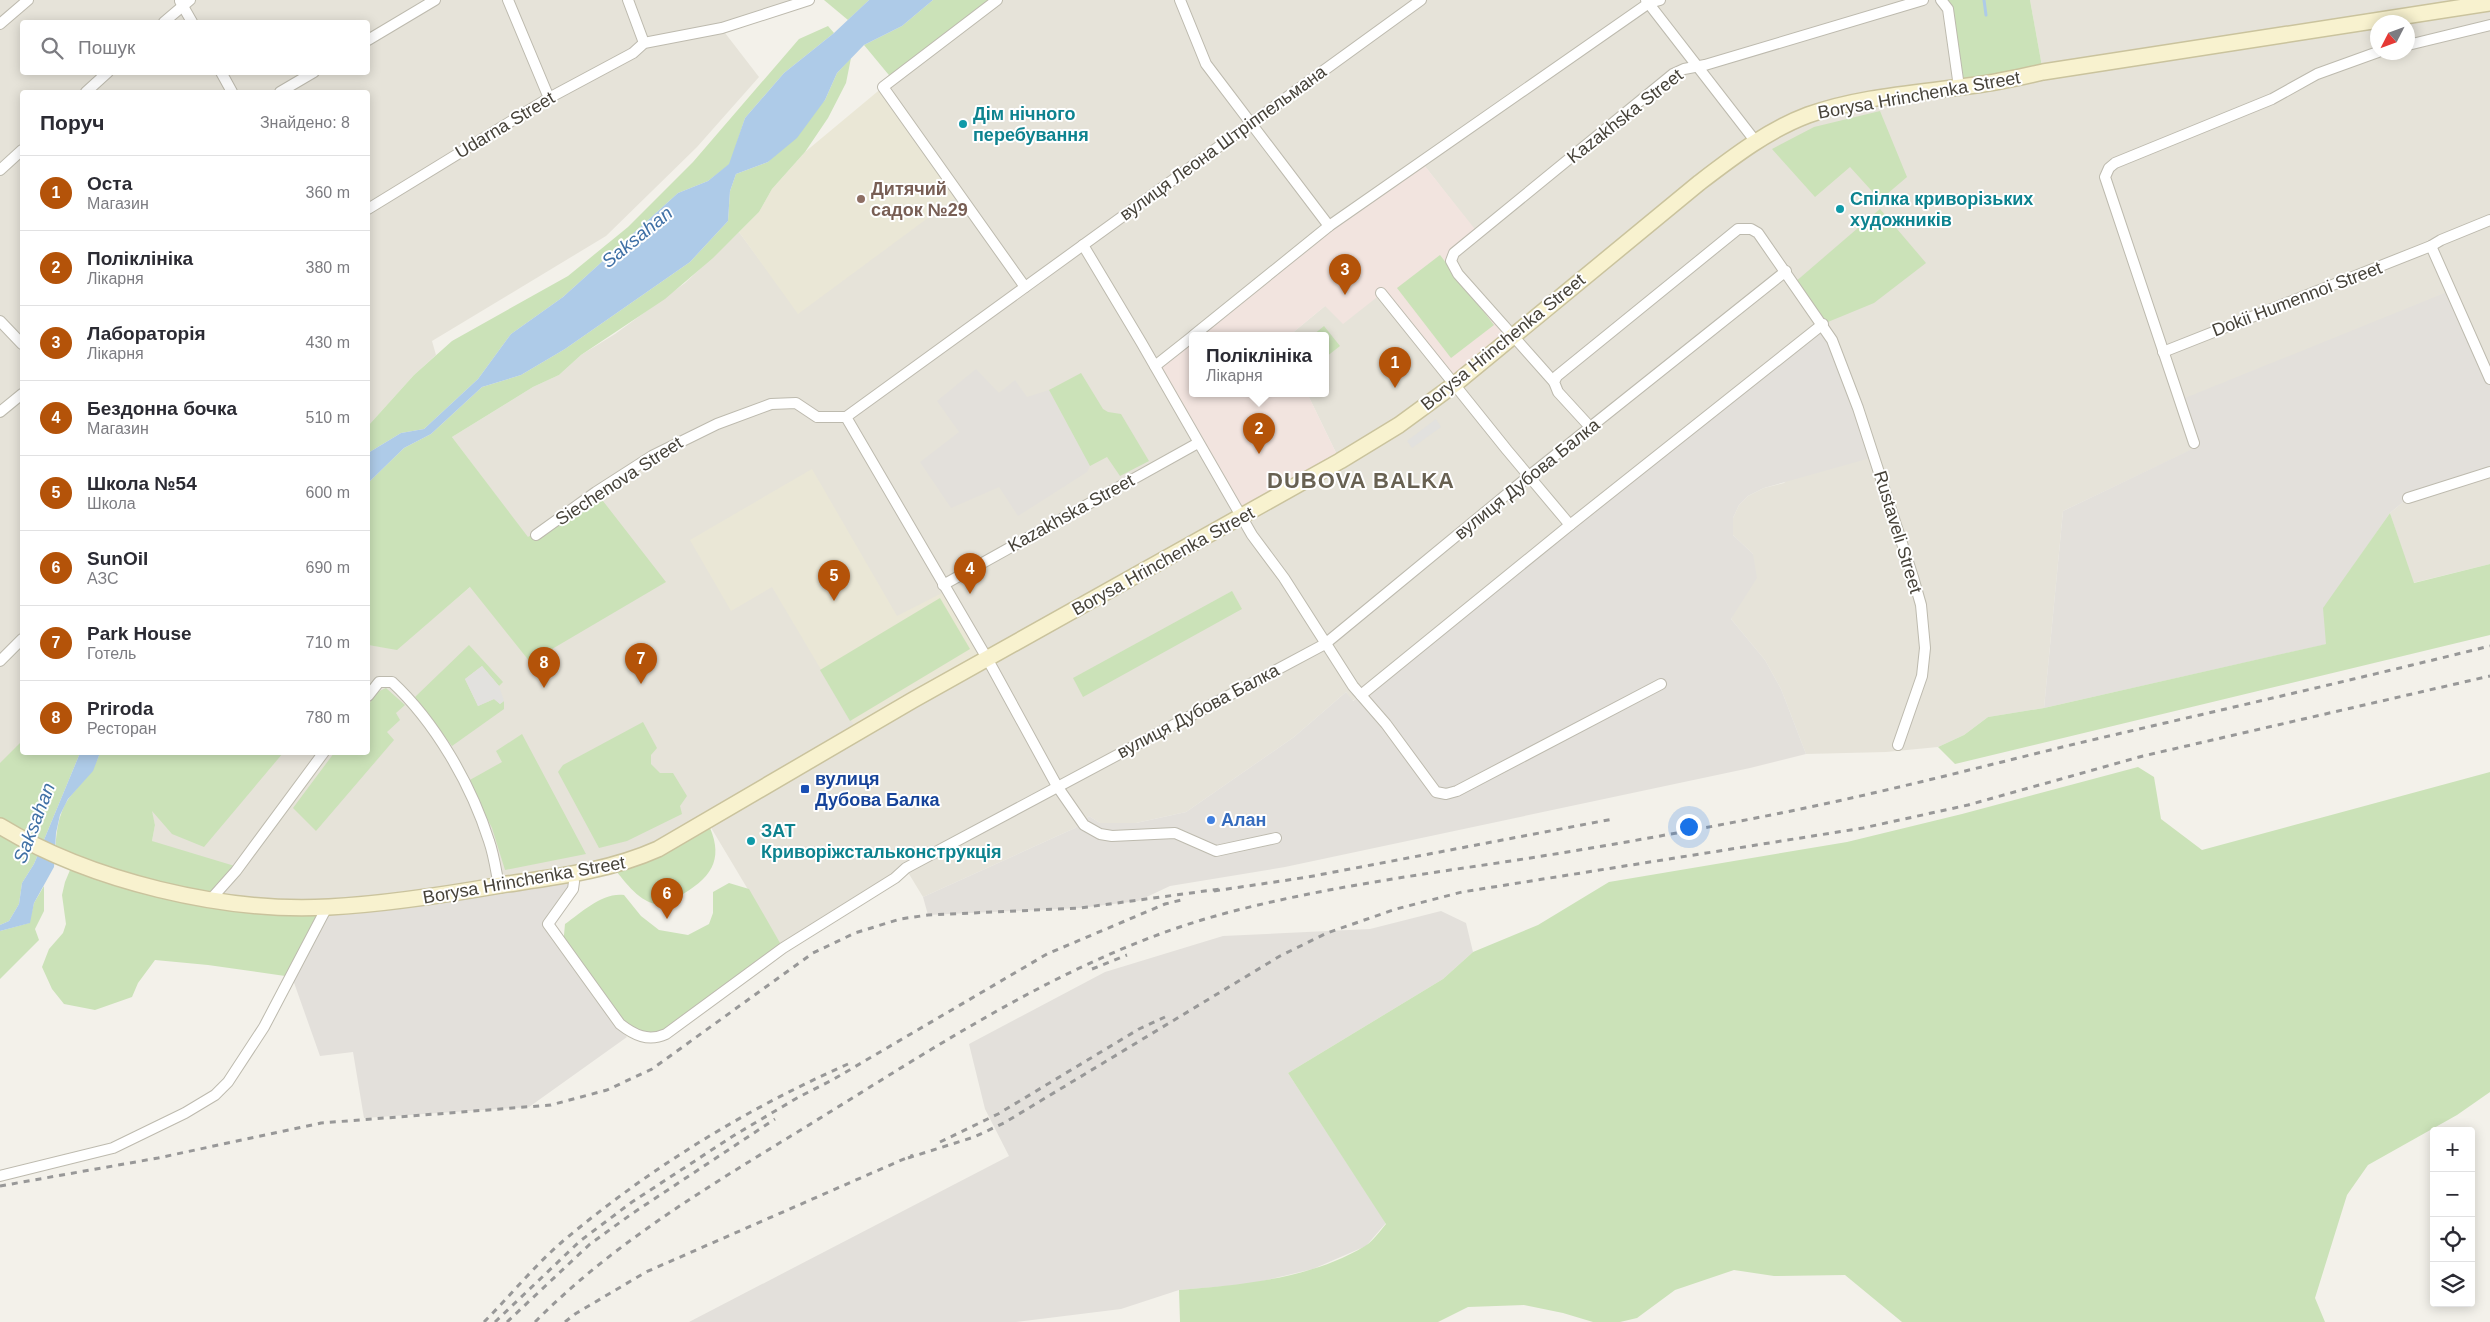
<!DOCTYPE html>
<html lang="uk">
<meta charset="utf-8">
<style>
body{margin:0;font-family:Arial,sans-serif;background:#f2f2f3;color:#2b2b33}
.controls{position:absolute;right:15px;bottom:15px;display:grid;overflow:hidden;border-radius:5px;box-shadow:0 2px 12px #0003}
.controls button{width:45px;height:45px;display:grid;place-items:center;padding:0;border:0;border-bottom:1px solid #e1e1e2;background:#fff;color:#2b2b33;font:25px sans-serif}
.compass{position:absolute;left:2370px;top:15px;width:45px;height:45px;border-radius:50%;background:#fff;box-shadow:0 2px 12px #0003;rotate:228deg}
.you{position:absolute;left:1688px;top:826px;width:18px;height:18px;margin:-12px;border:4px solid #fff;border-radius:50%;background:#1a73e8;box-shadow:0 0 0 8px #1a73e833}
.badge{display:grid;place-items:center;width:32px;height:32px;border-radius:50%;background:#b45309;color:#fff;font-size:16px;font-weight:700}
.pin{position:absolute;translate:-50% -41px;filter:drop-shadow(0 1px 2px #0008)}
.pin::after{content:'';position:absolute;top:26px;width:18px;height:15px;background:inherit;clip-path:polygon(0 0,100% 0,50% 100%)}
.popup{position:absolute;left:1189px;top:332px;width:140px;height:65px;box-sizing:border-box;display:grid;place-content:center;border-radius:5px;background:#fff;filter:drop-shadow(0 1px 4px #0005);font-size:16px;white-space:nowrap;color:#7c7c81}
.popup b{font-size:19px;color:#2b2b33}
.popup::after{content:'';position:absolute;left:50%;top:100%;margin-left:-10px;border:10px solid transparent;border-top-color:#fff}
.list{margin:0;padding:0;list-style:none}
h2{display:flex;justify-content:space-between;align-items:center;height:65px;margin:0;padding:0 20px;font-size:21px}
h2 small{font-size:16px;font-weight:400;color:#7c7c81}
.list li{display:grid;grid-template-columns:32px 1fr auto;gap:15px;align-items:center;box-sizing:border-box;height:75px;padding:0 20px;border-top:1px solid #e1e1e2}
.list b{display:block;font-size:19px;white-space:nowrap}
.list p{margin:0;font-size:16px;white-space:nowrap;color:#7c7c81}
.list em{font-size:16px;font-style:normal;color:#7c7c81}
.icon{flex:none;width:28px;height:28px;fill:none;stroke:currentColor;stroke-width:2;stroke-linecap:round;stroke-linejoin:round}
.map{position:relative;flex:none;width:2490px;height:1322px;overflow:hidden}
.search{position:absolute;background:#fff;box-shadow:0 2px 12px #0003;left:20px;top:20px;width:350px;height:55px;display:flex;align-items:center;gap:12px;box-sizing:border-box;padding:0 18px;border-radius:5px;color:#7c7c81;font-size:19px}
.panel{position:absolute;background:#fff;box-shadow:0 2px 12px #0003;left:20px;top:90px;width:350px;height:665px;border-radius:5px}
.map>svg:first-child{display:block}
.residential{fill:#e6e3d9;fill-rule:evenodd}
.industrial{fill:#e3e0db}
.education{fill:#eae7d6}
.medical{fill:#f2e4df}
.green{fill:#cbe2b8}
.parking{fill:#e2e1de}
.water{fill:#aecbe8}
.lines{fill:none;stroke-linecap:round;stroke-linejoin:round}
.stream{stroke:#aecbe8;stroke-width:3}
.street-casing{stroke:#bdbaae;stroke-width:12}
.secondary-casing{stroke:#cac39d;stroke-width:18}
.street{stroke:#fff;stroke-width:10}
.secondary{stroke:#f8f2cf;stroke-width:15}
.rail{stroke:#989898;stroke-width:3;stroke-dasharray:6 6;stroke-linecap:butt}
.culture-dot{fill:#0f9aa8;stroke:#fff;stroke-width:2}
.education-dot{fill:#8d6e63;stroke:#fff;stroke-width:2}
.transit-dot{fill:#1a4fb4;stroke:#fff;stroke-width:2}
.shop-dot{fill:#3f7fe0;stroke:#fff;stroke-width:2}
.labels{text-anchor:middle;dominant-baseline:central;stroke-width:4;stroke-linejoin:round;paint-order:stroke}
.street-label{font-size:18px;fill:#464239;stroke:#fff}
.culture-label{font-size:18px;font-weight:bold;fill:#0d838f;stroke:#fff;text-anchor:start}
.education-label{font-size:18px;font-weight:bold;fill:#785e54;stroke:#fff;text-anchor:start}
.transit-label{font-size:18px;font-weight:bold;fill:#164399;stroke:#fff;text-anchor:start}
.shop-label{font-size:18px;font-weight:bold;fill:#366cbe;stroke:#fff;text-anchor:start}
.water-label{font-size:19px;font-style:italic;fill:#3f70a5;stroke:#fff}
.district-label{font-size:22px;font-weight:bold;letter-spacing:1px;fill:#686152;stroke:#fff}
</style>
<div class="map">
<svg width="2490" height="1322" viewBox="0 0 2490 1322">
<rect width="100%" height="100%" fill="#f3f1ea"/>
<g class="residential">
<path d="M0,0h809l-87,29 37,48 -62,70 -91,89 -174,105 4,14 -22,20 -46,51v-334h-346v660l-22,74zM22,22h346v50h-346z"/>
<path d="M997,0h948l98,72 -13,-72h460v379l-310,22 13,48 -130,62 -19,197 -56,9 -24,18 -26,12 -52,5 -80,2 -25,-65 -16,-29 -34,-41 6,-13 16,-52 -20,-19v-17l6,-13 9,-9 16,-8 20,-5 74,-75 -506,293 -6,-9 -52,45 -108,75 -50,11h-36l-11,-7 -14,12 -152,69 -17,-28 -123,79 -76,-127 -74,39 -236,42 -186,-3 -59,-58 3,-16 -4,-15 47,-57 170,-1v-107l29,4 131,-111 -76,-101 81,-50 26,-12 22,-20 34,-21 70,-51 54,-51 60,81 84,-226zM2378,22h30v30h-30zM1424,165l49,63 -22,33 -70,32 -56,13 -35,29h35v58h-18l33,68 -142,-18 -43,-77z"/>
<polygon points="2490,472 2490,564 2413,583 2390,513 2408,498"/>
</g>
<g class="industrial">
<polygon points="2452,290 2490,379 2490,472 2408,498 2390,513 2324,608 2327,644 2044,708 2063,511 2192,449 2180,400"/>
<polygon points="1823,324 1874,457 1764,488 1748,496 1739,505 1733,518 1733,535 1753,554 1757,578 1731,619 1765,660 1781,689 1806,754 1750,768 1285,867 1170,886 1138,901 1080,908 928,915 923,897 1075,828 1089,816 1100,823 1136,823 1186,812 1294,737 1346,692 1353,701 1361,695"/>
<polygon points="976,369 999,393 1015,380 1027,397 1049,390 1090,466 1087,472 1018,516 999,487 951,508 920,462 959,432 937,401"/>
<polygon points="572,874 574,882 548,925 627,1037 529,1107 364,1118 353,1052 320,1056 292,977 327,907"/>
<polygon points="1441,911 1466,923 1473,952 1443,979 1288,1073 1386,1223 1366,1246 1313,1269 1250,1284 1179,1290 1121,1309 1016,1322 689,1322 1009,1156 985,1109 969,1044 1105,972 1223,936 1370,929"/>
</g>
<g class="education">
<polygon points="883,87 959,195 798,314 739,232 759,212 772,189 805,152"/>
<polygon points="812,469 897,616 946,591 988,660 858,732 772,587 731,611 690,540"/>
</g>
<g class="medical">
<polygon points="1420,160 1478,233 1451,261 1513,335 1455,384 1381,294 1343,324 1325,306 1290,335 1194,335"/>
<polygon points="1193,336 1193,393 1307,393 1340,461 1241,517 1155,366"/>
</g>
<g class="green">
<polygon points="824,0 869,0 848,20"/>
<polygon points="933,0 997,0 893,80 864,45 902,26"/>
<polygon points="1945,0 2030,0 2043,72 1959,87"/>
<polygon points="828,26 834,33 784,73 745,118 730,164 708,181 678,193 563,297 511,334 478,379 424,429 401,433 368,453 368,426 414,375 452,341 568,276 628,227 693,162 799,39"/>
<polygon points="851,58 846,83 828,118 805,152 772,189 759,212 713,258 665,299 581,355 559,375 533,387 452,437 528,537 596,492 666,582 530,662 470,587 397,650 368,645 368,483 404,448 431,434 482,387 521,375 565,349 690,262 728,221 730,191 736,174 768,162 825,100 837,73"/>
<polygon points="1880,111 1907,177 1880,200 1850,167 1815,197 1772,149 1814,127"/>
<polygon points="1880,209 1926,263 1874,303 1823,324 1794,283"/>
<polygon points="1440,255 1494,325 1451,358 1397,288"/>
<polygon points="1324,326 1340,346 1326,357 1325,335 1313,335"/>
<polygon points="1081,373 1103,409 1108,412 1121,414 1149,461 1120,476 1107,457 1090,466 1049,390"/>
<polygon points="2390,513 2414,583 2490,564 2490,635 1955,764 1938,747 1964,735 1988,717 2044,708 2326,644 2323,608"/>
<polygon points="1232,591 1242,609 1083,697 1073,678"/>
<polygon points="940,598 970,649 850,721 820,670"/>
<polygon points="469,645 503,682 499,686 482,666 465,679 478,706 494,699 500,704 504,701 504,709 452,746 415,697"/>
<path d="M386,688l19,17 -9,8 4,7 -13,12 7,8 -78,91 -23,-23 41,-55 34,-1c0,-22 -8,-55 18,-64z"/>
<polygon points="643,722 657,748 651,755 651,764 660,773 673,773 687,796 680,806 682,814 627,841 599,848 558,772 563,765"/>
<polygon points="522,734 586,854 505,870 492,828 468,781 502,762 496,751"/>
<polygon points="22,741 22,752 80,753 34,864 22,883 19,904 9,921 0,925 0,763"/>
<path d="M100,753h183l-79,94 -32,-13 -20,-23 3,14 -3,16 86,26 -26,31 115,9 -35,70 -84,-12 -53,-5 -17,23 -6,14 -37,13 -31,-6 -12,-15 -10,-22 7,-18 14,-16 3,-9 -4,-29 3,-13 8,-19 -18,-8c1,-19 2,-40 14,-57 15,-19 22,-22 31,-45z"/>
<path d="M2138,767l16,10 7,42 41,31 288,-78v320l-33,23 -89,50 -21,30 -32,103 10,24h-423l-57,-47 -71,1 -40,-6 -59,20 -38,28 -17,4h-27l-30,-9 -39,-8 -56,2 -30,15h-258l-1,-32c61,-5 132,-11 186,-44 8,-5 15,-15 21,-22l-98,-151 155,-94 30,-27 65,-27 71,-43 238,-40 115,-28z"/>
<path d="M707,821c17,35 8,54 -24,73 -9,6 -18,13 -28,10 -18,-4 -32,-25 -43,-38z"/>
<path d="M729,883l20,6 34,59 -117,86 -35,-1 -68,-87 2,-22c17,-12 38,-32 59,-29l17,21 18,14 29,5 21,-11 4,-11v-21z"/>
<polygon points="44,886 44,911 35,929 39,940 0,979 0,931 29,923 34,903"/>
</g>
<g class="parking">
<polygon points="1436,419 1441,427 1412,448 1407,441"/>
<polygon points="482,666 499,686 504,701 500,704 494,699 478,706 465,679"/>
</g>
<g class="water">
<polygon points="869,0 933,0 902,26 864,45 837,73 825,100 797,138 768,162 736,174 730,191 728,221 690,262 565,349 521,375 482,387 431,434 404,448 368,483 368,453 401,433 424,429 478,379 511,334 563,297 678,193 708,181 729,164 745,118 784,73 834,33"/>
<polygon points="80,753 100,753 93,771 68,799 60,815 56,833 54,867 34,903 30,923 0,931 0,925 9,921 19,904 22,883 34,864"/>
</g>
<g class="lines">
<polyline class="stream" points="1984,0 1986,15"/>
<defs>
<g id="street">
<polyline points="508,0 549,98"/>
<polyline points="628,0 644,43"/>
<polyline points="997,0 883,87 1025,287"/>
<polyline points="1180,0 1206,64 1329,226"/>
<polyline points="1646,0 1756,142"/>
<polyline points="1941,0 1948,9 1959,87"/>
<polyline points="180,1 192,22"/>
<polyline points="164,22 190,0"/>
<polyline points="0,24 28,0"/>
<polyline points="368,40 435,0"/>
<polyline points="2408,45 2490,25"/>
<polyline points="221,72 232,92"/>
<polyline points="86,92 108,72"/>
<polyline points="280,92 314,72"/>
<polyline points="0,170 22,150"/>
<polyline points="368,209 549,98 633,53 644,43 722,28 809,0"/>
<polyline points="1083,245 1141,342 1252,535 1284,578 1353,686 1386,724 1436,792 1446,794 1457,791 1661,684"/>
<polyline points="2431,246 2490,379"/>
<polyline points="1381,293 1507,450 1570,525"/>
<polyline points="0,321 22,344"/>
<polyline points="1194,335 1329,226 1649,3 1660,0"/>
<polyline points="2163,352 2431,246 2441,240 2490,220"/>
<polyline points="1155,366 1193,336"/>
<polyline points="1554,382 1458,274 1451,261 1454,253 1673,74 1684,69 1705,65 1923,0"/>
<polyline points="0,412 22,394"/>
<polyline points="846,417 988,660 1057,786 1084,825 1100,834 1112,836 1175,833 1216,851 1276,838"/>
<polyline points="1591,428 1558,392 1554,382 1557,376 1738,229 1751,229 1758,233 1832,340 1858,408 1913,577 1921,605 1925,648 1922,676 1898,745"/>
<polyline points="2194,443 2105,177 2109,168 2115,163 2272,99 2317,74 2378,52"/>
<polyline points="2408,498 2490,472"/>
<polyline points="536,535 596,492 652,456 717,424 771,404 796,403 817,417 846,417 1421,0"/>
<polyline points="943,585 1198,443"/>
<polyline points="0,661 22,639"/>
<polyline points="1361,695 1570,525 1823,324"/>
<path d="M368,696l11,-14h13c43,40 79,102 97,159 5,14 7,30 10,45"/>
<path d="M572,874l2,8 -1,7 -25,35 72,100c14,11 28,18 46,10l117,-86 112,-70 11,-10 419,-224 204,-168 257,-205"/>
<polyline points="211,899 236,871 324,752"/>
<polyline points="0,1176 113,1148 185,1113 215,1095 228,1082 264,1027 327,907"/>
</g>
<path id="secondary" d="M0,826c90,55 224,87 329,81 58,-3 115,-12 172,-22 54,-8 108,-14 157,-36l255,-149 427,-239 59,-36 56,-41 244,-201c34,-26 69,-53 109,-68 53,-19 113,-22 168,-30 23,-3 45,-8 67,-13l447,-69"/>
</defs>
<use href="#street" class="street-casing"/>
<use href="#secondary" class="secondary-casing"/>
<use href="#street" class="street"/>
<use href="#secondary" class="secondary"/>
<g class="rail">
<polyline points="1214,891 1308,877 1613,819"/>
<polyline points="1092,969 1127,955"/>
<polyline points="940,1142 998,1114 1139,1029 1165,1017"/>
<polyline points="908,1158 974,1137 1004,1123 1280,956 1327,933 1396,909 1462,892 1863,828 1968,805 2143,756 2490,676"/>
<polyline points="0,1186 158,1158 321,1123 551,1105 607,1090 652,1069 813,953 855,933 900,919 928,915 1080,908 1220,889"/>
<path d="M484,1322c26,-26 51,-57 79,-81 87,-73 181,-131 285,-177"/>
<polyline points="495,1322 580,1241 632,1202 733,1136 797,1098 834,1079 1047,954 1165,904 1185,899"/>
<polyline points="507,1322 590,1244 633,1213 775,1119"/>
<path d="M535,1322c82,-83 183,-141 282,-202 131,-81 263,-169 413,-208 92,-24 187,-37 281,-51 90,-14 180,-30 270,-48 100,-20 199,-46 298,-70 137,-32 274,-63 411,-97"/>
<polyline points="565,1322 575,1314 646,1272 913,1155"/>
</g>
</g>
<g class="culture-dot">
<circle cx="963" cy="124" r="5"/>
<circle cx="1840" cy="209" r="5"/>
<circle cx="751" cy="841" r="5"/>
</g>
<circle class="education-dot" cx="861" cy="199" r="5"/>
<rect class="transit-dot" x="800" y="784" width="10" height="10" rx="2.5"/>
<circle class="shop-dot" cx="1211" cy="820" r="5"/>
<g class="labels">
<g class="street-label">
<text transform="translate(1919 95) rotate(-10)">Borysa Hrinchenka Street</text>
<text transform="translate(1625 116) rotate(-38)">Kazakhska Street</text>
<text transform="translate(505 125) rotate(-31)">Udarna Street</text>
<text transform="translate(1223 143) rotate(-36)">вулиця Леона Штріппельмана</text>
<text transform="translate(2297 299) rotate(-21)">Dokii Humennoi Street</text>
<text transform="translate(1503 342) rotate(-39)">Borysa Hrinchenka Street</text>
<text transform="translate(1527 479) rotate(-39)">вулиця Дубова Балка</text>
<text transform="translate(619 481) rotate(-33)">Siechenova Street</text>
<text transform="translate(1071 513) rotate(-29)">Kazakhska Street</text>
<text transform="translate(1898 532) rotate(73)">Rustaveli Street</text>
<text transform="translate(1163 561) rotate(-29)">Borysa Hrinchenka Street</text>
<text transform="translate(1198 711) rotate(-28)">вулиця Дубова Балка</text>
<text transform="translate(524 880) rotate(-10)">Borysa Hrinchenka Street</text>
</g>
<g class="culture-label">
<text x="973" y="114">Дім нічного<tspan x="973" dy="21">перебування</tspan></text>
<text x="1850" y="199">Спілка криворізьких<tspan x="1850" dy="21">художників</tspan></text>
<text x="761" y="831">ЗАТ<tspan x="761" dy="21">Криворіжстальконструкція</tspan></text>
</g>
<g class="education-label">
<text x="871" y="189">Дитячий<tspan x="871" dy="21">садок №29</tspan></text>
</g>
<g class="transit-label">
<text x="815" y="779">вулиця<tspan x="815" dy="21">Дубова Балка</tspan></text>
</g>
<g class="shop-label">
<text x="1221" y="820">Алан</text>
</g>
<g class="water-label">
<text transform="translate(637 237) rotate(-39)">Saksahan</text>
<text transform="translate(34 823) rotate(-69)">Saksahan</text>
</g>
<g class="district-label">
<text x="1361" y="480">DUBOVA BALKA</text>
</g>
</g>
</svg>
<div class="controls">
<button>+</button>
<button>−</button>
<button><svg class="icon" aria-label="locate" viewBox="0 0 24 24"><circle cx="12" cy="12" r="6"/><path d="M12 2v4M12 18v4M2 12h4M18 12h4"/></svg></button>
<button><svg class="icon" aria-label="layers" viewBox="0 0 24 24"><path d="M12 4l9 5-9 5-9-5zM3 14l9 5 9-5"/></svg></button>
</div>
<svg class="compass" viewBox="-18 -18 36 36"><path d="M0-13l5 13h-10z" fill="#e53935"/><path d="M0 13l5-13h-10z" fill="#7c7c81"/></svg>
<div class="you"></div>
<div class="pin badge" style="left:1395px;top:388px">1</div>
<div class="pin badge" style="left:1259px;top:454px">2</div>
<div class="popup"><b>Поліклініка</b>Лікарня</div>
<div class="pin badge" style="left:1345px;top:295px">3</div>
<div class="pin badge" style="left:970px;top:594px">4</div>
<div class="pin badge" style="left:834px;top:601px">5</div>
<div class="pin badge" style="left:667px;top:919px">6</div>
<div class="pin badge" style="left:641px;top:684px">7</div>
<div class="pin badge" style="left:544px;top:688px">8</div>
<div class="search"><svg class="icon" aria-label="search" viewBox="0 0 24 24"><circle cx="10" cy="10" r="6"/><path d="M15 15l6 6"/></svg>Пошук</div>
<section class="panel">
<h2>Поруч<small>Знайдено: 8</small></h2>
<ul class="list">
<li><span class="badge">1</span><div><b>Оста</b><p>Магазин</p></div><em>360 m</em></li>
<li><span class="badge">2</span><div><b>Поліклініка</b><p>Лікарня</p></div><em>380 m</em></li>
<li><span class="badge">3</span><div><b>Лабораторія</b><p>Лікарня</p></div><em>430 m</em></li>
<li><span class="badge">4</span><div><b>Бездонна бочка</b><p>Магазин</p></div><em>510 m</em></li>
<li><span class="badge">5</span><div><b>Школа №54</b><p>Школа</p></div><em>600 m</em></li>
<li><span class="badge">6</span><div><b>SunOil</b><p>АЗС</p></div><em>690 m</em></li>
<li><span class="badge">7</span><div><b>Park House</b><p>Готель</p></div><em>710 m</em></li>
<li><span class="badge">8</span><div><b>Priroda</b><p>Ресторан</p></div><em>780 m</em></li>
</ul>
</section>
</div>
